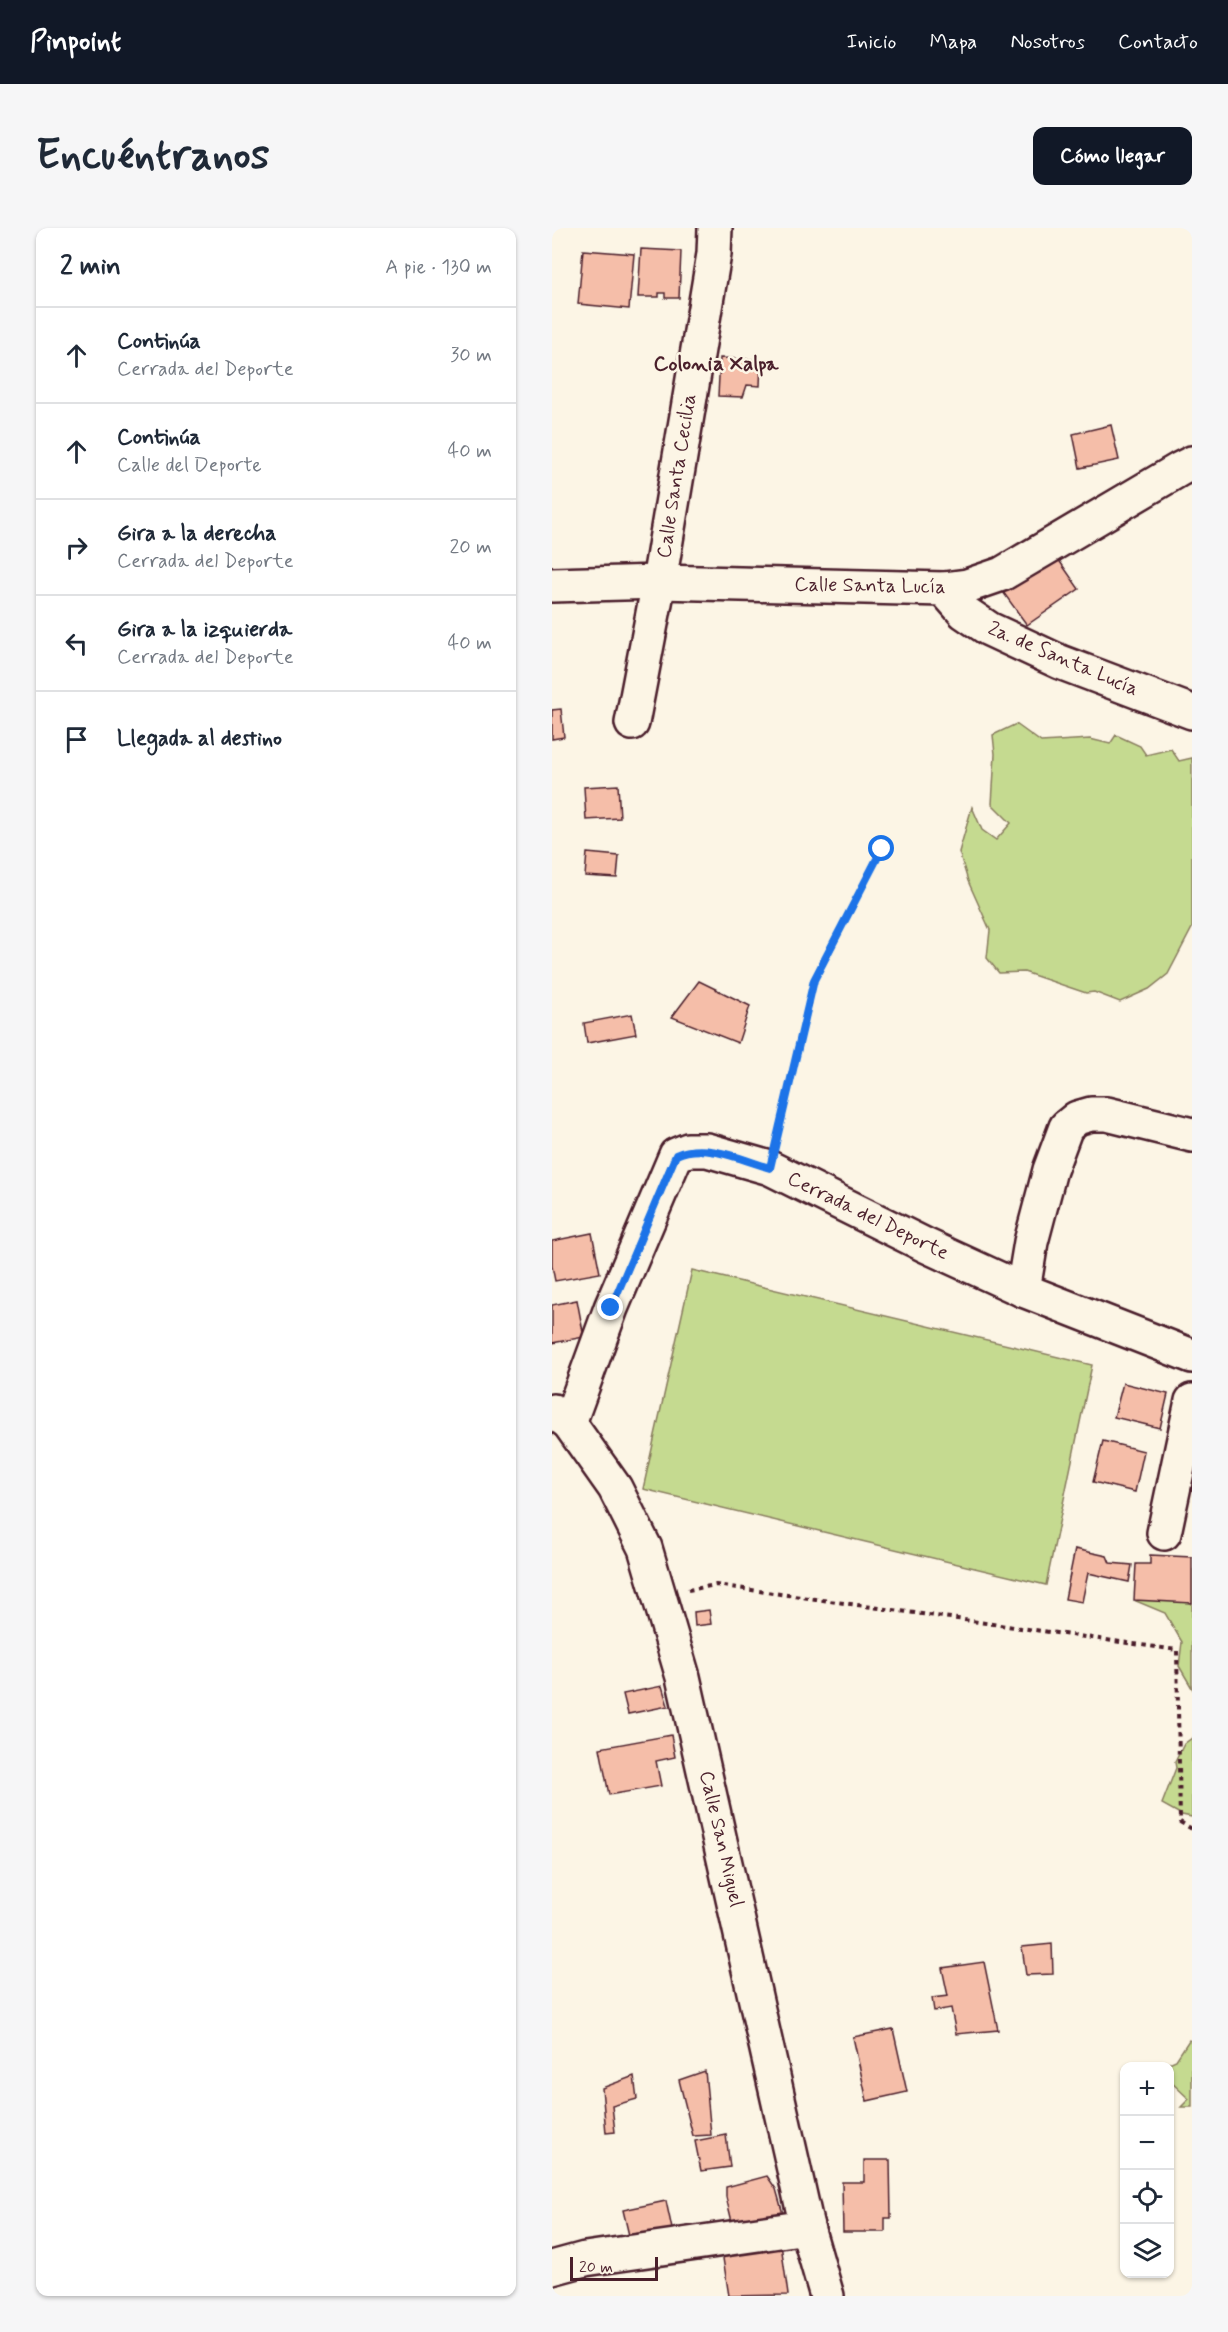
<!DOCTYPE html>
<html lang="es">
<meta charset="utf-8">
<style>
body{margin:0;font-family:Mynerve,sans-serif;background:#f6f6f7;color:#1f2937}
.controls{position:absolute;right:18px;bottom:18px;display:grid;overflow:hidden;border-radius:12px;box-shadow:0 2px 4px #0004}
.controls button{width:54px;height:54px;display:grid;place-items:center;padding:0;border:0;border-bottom:2px solid #e0e1e3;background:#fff;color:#1f2937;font:30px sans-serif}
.scale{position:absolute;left:18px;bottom:15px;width:88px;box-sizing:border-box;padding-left:6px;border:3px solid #4a1f2b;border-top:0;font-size:16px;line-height:21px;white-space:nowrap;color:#4a1f2b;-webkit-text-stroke:4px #fcf5e5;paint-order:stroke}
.stop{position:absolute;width:18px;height:18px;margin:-14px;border:4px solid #1a73e8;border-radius:50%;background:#fff}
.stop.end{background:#1a73e8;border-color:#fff;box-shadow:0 2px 6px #0008}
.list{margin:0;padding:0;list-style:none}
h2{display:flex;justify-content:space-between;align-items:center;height:78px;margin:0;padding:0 24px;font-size:26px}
h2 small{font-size:20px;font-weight:400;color:#747a83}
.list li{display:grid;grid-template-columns:39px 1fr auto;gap:18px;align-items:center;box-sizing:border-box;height:96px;padding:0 24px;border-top:2px solid #e0e1e3}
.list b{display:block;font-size:22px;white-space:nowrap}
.list p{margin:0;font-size:20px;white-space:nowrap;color:#747a83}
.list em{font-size:20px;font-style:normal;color:#747a83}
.icon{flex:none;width:33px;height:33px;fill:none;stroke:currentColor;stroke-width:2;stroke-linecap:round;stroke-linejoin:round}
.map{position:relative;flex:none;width:640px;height:2068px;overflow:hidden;border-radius:12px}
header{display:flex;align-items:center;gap:36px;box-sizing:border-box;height:84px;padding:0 30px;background:#111827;color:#fff}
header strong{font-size:28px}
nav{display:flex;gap:33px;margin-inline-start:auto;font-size:21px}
.intro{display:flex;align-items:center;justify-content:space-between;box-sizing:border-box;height:144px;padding:0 36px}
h1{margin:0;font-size:42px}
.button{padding:15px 27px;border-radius:12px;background:#111827;color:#fff;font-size:21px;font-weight:700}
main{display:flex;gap:36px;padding:0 36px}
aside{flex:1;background:#fff;border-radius:12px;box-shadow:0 2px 4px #0004}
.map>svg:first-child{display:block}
.green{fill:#c5da90;stroke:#887c5e;stroke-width:1.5}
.building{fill:#f5bea9;stroke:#4a1f2b;stroke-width:1.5}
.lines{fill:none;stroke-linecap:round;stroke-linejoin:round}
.minor-casing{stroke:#4a1f2b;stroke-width:38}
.path{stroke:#4a1f2b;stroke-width:4;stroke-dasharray:4.5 4.5;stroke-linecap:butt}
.minor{stroke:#fcf5e5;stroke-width:33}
.route{stroke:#1a73e8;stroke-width:8}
.labels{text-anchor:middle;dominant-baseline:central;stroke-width:5;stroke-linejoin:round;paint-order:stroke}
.street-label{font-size:20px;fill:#4a1f2b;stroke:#fcf5e5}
.neighbourhood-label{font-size:21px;font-weight:bold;fill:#4a1f2b;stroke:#fcf5e5}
</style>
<header>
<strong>Pinpoint</strong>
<nav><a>Inicio</a><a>Mapa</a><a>Nosotros</a><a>Contacto</a></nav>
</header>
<div class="intro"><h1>Encuéntranos</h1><a class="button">Cómo llegar</a></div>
<main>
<aside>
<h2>2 min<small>A pie · 130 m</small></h2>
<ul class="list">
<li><svg class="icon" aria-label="ahead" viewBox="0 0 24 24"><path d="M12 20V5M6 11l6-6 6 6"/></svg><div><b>Continúa</b><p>Cerrada del Deporte</p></div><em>30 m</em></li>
<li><svg class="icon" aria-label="ahead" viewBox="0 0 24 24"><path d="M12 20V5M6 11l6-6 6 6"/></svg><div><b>Continúa</b><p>Calle del Deporte</p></div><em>40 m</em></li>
<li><svg class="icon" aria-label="right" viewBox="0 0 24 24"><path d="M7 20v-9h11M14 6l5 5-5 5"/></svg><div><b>Gira a la derecha</b><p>Cerrada del Deporte</p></div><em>20 m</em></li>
<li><svg class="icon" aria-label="left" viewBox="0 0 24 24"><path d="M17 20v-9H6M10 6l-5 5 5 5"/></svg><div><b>Gira a la izquierda</b><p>Cerrada del Deporte</p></div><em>40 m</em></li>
<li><svg class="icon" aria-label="arrive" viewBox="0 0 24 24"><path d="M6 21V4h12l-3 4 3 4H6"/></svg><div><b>Llegada al destino</b></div></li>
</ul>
</aside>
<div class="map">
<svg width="640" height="2068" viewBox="0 0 640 2068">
<rect width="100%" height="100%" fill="#fcf5e5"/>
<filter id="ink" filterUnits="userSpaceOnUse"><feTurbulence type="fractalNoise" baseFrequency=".0167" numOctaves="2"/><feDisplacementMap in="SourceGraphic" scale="12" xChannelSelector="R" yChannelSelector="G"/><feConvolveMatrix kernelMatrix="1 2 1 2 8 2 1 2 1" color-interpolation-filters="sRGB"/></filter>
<g filter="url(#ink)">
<g class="green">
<polygon points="464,496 489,514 538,511 558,516 564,507 588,518 594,527 619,521 627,533 640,530 640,700 616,746 597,761 568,774 542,764 534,765 472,744 447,745 435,730 438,702 416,653 407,624 420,579 430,602 444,612 459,595 440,576 443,526 441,507"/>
<polygon points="140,1042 540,1137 494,1357 91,1261"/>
<polygon points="640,1342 640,1460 627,1438 630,1414 613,1385 584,1373 597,1361"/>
<polygon points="640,1510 640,1589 630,1587 610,1576 624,1540 623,1534 632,1516"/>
<polygon points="637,1812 640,1814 640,1879 629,1879 637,1871 618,1853 618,1838 610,1838 624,1832"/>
</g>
<g class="building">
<polygon points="89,21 129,23 127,70 113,70 113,65 107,65 107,69 86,69"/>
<polygon points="31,22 82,26 77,81 26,76"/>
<polygon points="168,130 209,132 208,158 195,157 191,169 166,168"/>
<polygon points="559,197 567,232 528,240 521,206"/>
<polygon points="504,328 527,361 475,397 451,364"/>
<polygon points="9,481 12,509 0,511 0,482"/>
<polygon points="66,557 68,590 34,592 32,559"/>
<polygon points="35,625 67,628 65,650 33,648"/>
<polygon points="147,753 198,778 186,815 120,789"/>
<polygon points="80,786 84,806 35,815 32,795"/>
<polygon points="40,1005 48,1045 3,1053 0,1038 0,1013"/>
<polygon points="25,1072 32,1109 0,1115 0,1077"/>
<polygon points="571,1155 616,1166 608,1200 562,1189"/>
<polygon points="551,1213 592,1223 583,1264 541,1254"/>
<polygon points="523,1321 555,1328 558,1335 580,1337 577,1354 536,1345 530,1374 513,1371"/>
<polygon points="598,1327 640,1329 640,1375 582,1372 584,1336 598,1336"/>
<polygon points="157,1382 159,1396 143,1398 142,1384"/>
<polygon points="110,1458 116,1478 76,1486 71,1466"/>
<polygon points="119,1507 123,1529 104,1533 109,1558 57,1567 48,1520"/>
<polygon points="500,1716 501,1746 474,1747 470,1719"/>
<polygon points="432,1734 446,1802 404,1806 399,1780 382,1783 380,1770 396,1768 390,1740"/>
<polygon points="341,1801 355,1864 315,1873 301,1809"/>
<polygon points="153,1843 159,1907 141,1908 127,1852"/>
<polygon points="82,1848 85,1871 60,1878 63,1904 54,1905 50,1860"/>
<polygon points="174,1907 178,1939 149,1943 143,1913"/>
<polygon points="312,1932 338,1932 339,1990 333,1990 333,2004 291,2004 290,1954 312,1954"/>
<polygon points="215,1948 224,1961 233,1993 182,2002 174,1969 174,1959"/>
<polygon points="114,1973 122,2010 79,2016 71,1982"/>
<polygon points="229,2016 236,2067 177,2068 170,2024"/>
</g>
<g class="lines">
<defs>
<g id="minor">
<polyline points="0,357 107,354 392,361 415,358 450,346 628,241 640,235"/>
<polyline points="392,361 412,384 437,401 508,434 640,484"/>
<polyline points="80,495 107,354 162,26 163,0"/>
<polyline points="471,1062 640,1128"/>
<polyline points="1,1183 17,1195 63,1260 93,1320 131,1449 255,1999 275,2068"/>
<polyline points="17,1195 59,1080 124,927 136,922 155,922 218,940 373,1017 471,1062 479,1014 498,942 514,899 525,890 539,886 555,886 640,907"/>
<polyline points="612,1305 640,1173"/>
<polyline points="0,2040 33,2031 255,1999"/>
</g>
</defs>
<use href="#minor" class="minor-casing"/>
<g class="path">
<polyline points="225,910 262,752 330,621"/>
<polyline points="136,1362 164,1357 625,1422 628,1594 640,1601"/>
</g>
<use href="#minor" class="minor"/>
</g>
</g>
<g class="lines" filter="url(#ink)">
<path class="route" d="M59,1080l65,-153c29,-13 64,4 94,13l44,-188 68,-131"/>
</g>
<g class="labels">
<g class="street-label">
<text transform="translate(125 248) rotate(-81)">Calle Santa Cecilia</text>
<text transform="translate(318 358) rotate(1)">Calle Santa Lucía</text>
<text transform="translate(511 431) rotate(23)">2a. de Santa Lucía</text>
<text transform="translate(316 988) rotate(26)">Cerrada del Deporte</text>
<text transform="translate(169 1611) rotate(77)">Calle San Miguel</text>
</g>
<g class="neighbourhood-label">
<text x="164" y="136">Colonia Xalpa</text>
</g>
</g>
</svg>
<div class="controls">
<button>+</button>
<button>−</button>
<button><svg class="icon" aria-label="locate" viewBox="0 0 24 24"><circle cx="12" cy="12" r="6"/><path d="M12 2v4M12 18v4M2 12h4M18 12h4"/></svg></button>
<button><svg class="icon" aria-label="layers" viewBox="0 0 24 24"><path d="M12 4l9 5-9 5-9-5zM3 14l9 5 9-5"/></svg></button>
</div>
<div class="scale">20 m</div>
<div class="stop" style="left:330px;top:621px"></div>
<div class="stop end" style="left:59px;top:1080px"></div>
</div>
</main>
